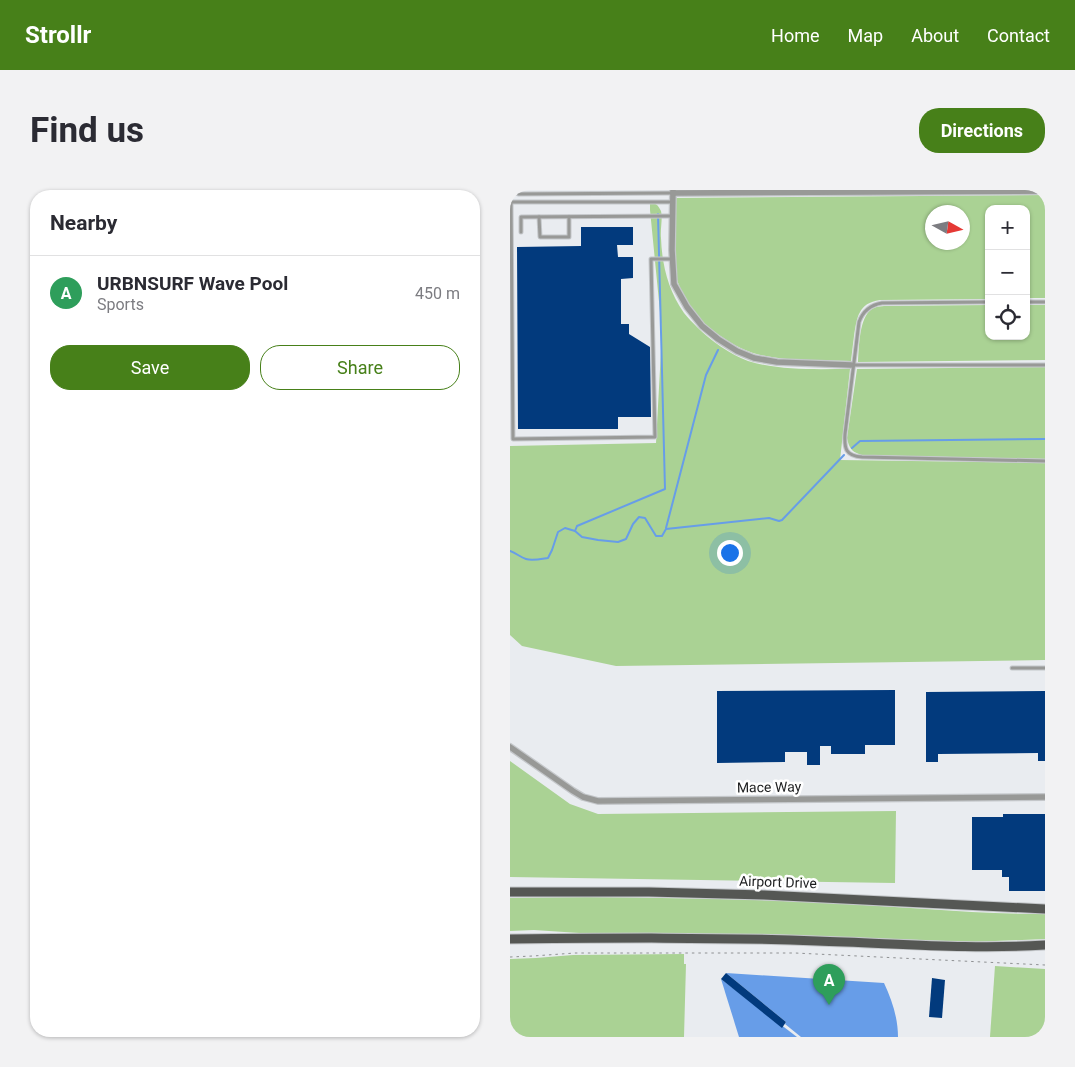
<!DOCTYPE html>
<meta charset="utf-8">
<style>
body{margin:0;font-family:Roboto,sans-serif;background:#f2f2f3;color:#2b2b33}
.controls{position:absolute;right:15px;top:15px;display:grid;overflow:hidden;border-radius:10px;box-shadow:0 1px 4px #0004}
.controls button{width:45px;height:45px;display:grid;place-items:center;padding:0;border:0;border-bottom:1px solid #e1e1e2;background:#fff;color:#2b2b33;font:25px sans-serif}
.compass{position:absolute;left:415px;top:15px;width:45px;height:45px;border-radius:50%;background:#fff;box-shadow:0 1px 4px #0004;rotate:98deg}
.you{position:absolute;left:219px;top:362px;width:18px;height:18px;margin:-12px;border:4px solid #fff;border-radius:50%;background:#1a73e8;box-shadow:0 0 0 8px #1a73e833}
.badge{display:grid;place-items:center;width:32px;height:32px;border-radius:50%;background:#478019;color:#fff;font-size:16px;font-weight:700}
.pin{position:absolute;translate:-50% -41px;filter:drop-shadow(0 1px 2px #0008)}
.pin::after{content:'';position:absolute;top:26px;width:18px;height:15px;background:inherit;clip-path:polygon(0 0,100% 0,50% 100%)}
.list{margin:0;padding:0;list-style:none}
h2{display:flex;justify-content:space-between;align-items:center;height:65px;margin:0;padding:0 20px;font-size:21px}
h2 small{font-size:16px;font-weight:400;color:#7c7c81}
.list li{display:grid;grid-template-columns:32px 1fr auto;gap:15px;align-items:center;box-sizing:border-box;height:75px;padding:0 20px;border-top:1px solid #e1e1e2}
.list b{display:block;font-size:19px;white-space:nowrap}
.list p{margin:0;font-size:16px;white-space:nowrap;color:#7c7c81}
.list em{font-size:16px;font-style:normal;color:#7c7c81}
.actions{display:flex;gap:10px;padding:15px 20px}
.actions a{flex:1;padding:11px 0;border:1px solid #478019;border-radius:20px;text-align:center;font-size:18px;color:#478019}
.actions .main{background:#478019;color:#fff}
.icon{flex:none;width:28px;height:28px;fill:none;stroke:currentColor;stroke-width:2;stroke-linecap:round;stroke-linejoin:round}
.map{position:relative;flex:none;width:535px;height:847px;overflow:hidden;border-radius:20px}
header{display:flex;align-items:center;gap:30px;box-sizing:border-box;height:70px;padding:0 25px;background:#478019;color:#fff}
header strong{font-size:24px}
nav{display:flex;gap:28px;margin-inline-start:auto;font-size:18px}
.intro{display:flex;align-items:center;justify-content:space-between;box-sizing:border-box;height:120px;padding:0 30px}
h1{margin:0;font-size:35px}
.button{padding:12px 22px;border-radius:20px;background:#478019;color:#fff;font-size:18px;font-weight:700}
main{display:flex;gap:30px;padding:0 30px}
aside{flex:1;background:#fff;border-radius:20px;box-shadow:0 1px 4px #0004}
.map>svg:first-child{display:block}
.green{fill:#aad294;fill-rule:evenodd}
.water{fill:#679de8}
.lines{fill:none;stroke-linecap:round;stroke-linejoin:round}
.stream{stroke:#679de8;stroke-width:2}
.building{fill:#023a7d}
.lane-casing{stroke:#c4c7ca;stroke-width:5}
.street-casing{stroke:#c4c7ca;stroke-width:8}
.primary-casing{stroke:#c4c7ca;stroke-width:11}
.path{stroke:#8e9092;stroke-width:1;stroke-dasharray:2.5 4;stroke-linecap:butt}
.lane{stroke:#989997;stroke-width:3}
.street{stroke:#989997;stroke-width:5.5}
.primary{stroke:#555754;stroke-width:9}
.labels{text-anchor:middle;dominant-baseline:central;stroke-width:5;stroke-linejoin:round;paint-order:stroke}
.street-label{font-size:14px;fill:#1c1d1e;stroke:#fff}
</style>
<header>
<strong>Strollr</strong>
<nav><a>Home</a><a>Map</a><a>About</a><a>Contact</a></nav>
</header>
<div class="intro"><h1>Find us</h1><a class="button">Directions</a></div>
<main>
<aside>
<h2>Nearby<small></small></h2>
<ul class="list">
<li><span class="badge" style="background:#2e9e5b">A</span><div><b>URBNSURF Wave Pool</b><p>Sports</p></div><em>450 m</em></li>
</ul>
<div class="actions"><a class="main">Save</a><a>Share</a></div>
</aside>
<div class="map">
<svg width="535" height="847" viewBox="0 0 535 847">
<rect width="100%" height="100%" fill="#e9ecf0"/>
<g class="green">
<path d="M535,5v103h-19v-89h-37v90l-109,1c-22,3 -23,18 -26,36 -1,8 -2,16 -3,25 -33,-1 -66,1 -98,-8 -12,-4 -24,-11 -34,-18 -46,-32 -55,-84 -47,-137zM422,22h30v30h-30z"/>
<path d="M140,13c6,0 8,2 11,8 2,7 -1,19 0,27 1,27 7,52 23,75 4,5 9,10 13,14 13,13 34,28 51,34 32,10 69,8 102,8l-10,91 205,3v197l-429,6 -94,-20 -12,-11v-189l146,-3 6,-111 -12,-122z"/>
<path d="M479,115v31h37v-31h19v55l-187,2c1,-14 1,-45 14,-53 5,-3 11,-3 16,-3z"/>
<path d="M535,177v92l-182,-4c-10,-2 -14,-6 -16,-17l10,-69z"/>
<polygon points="0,571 60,614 88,624 386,621 385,693 0,687"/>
<path d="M77,707c82,1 164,2 246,6 71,4 141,11 212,11v25l-73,3 -208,-8 -139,2 -91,-6 -24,1v-33z"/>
<polygon points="174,764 174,774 176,774 174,847 0,847 0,769 26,768 63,765"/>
<polygon points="485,776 535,779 535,847 480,847"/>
</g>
<g class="water">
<path d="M216,783l158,10c8,17 14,35 14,54h-97l-16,-13 1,-2z"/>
<polygon points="211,789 287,847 229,847"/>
</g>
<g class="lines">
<g class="stream">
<polyline points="342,258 350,251 535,249"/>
<polyline points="156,338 196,185 208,160"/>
<polyline points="65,341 67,336 155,299 148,24"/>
<path d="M0,361c6,2 10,6 16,8 6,2 15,0 22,-1l4,-8 6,-18 7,-4 10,3 7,6 16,3 20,2 8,-3 7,-15 6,-7 6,1 11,18h6l4,-7 103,-11 10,3 3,-1 62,-65"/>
</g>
</g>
<g class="building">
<polygon points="71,37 123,37 123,55 107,55 108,67 123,67 123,88 111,89 111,134 119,134 119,144 140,157 141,227 108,227 108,239 8,239 7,57 71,56"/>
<polygon points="385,500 385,555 355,555 355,564 321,564 321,556 310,556 310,575 297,575 297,562 275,562 275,572 207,573 207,501"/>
<polygon points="535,501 535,571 528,571 528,563 428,564 428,572 416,572 416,502"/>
<polygon points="493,624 535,624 535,701 499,701 499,687 492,687 492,680 462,680 462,627 493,627"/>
<polygon points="216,783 276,832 272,838 211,789"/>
<polygon points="422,788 435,790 432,828 419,827"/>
</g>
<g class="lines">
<defs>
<g id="lane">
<polyline points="0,2 9,4 162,3"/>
<polyline points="29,27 30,47 59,47 59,27"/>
<polyline points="11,42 11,27 162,26"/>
<polyline points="162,69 141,69 145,247 3,249 1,12 162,12"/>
<path d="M479,112l-107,1c-12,2 -19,8 -23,19l-14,112c-1,15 1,22 17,23l183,4"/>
<polyline points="516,112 535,112"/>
<polyline points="344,175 535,175"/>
<polyline points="502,478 535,478"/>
</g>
<g id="street">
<polyline points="163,0 162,60 164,94 177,117 192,136 208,149 227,161 244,168 267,172 341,175"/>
<polyline points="163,3 535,1"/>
<polyline points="0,557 63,601 73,607 88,611 535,607"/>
</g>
<g id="primary">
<polyline points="0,702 139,702 254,705 535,719"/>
<path d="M0,749c102,-1 205,-2 307,2 76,2 152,9 228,4"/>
</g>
</defs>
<use href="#lane" class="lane-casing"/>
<use href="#street" class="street-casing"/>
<use href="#primary" class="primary-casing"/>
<polyline class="path" points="0,767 23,766 65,763 285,763 535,775"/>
<use href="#lane" class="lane"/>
<use href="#street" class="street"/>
<use href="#primary" class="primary"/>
</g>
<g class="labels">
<g class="street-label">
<text transform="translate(259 597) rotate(-1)">Mace Way</text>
<text transform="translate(268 692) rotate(2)">Airport Drive</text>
</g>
</g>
</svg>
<div class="controls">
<button>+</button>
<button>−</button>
<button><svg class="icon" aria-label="locate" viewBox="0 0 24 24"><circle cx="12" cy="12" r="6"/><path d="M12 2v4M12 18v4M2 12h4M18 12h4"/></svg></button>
</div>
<svg class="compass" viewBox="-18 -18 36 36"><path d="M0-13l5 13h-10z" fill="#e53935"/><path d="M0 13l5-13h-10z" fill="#7c7c81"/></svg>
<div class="you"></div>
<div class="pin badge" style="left:319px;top:815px;background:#2e9e5b">A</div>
</div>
</main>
